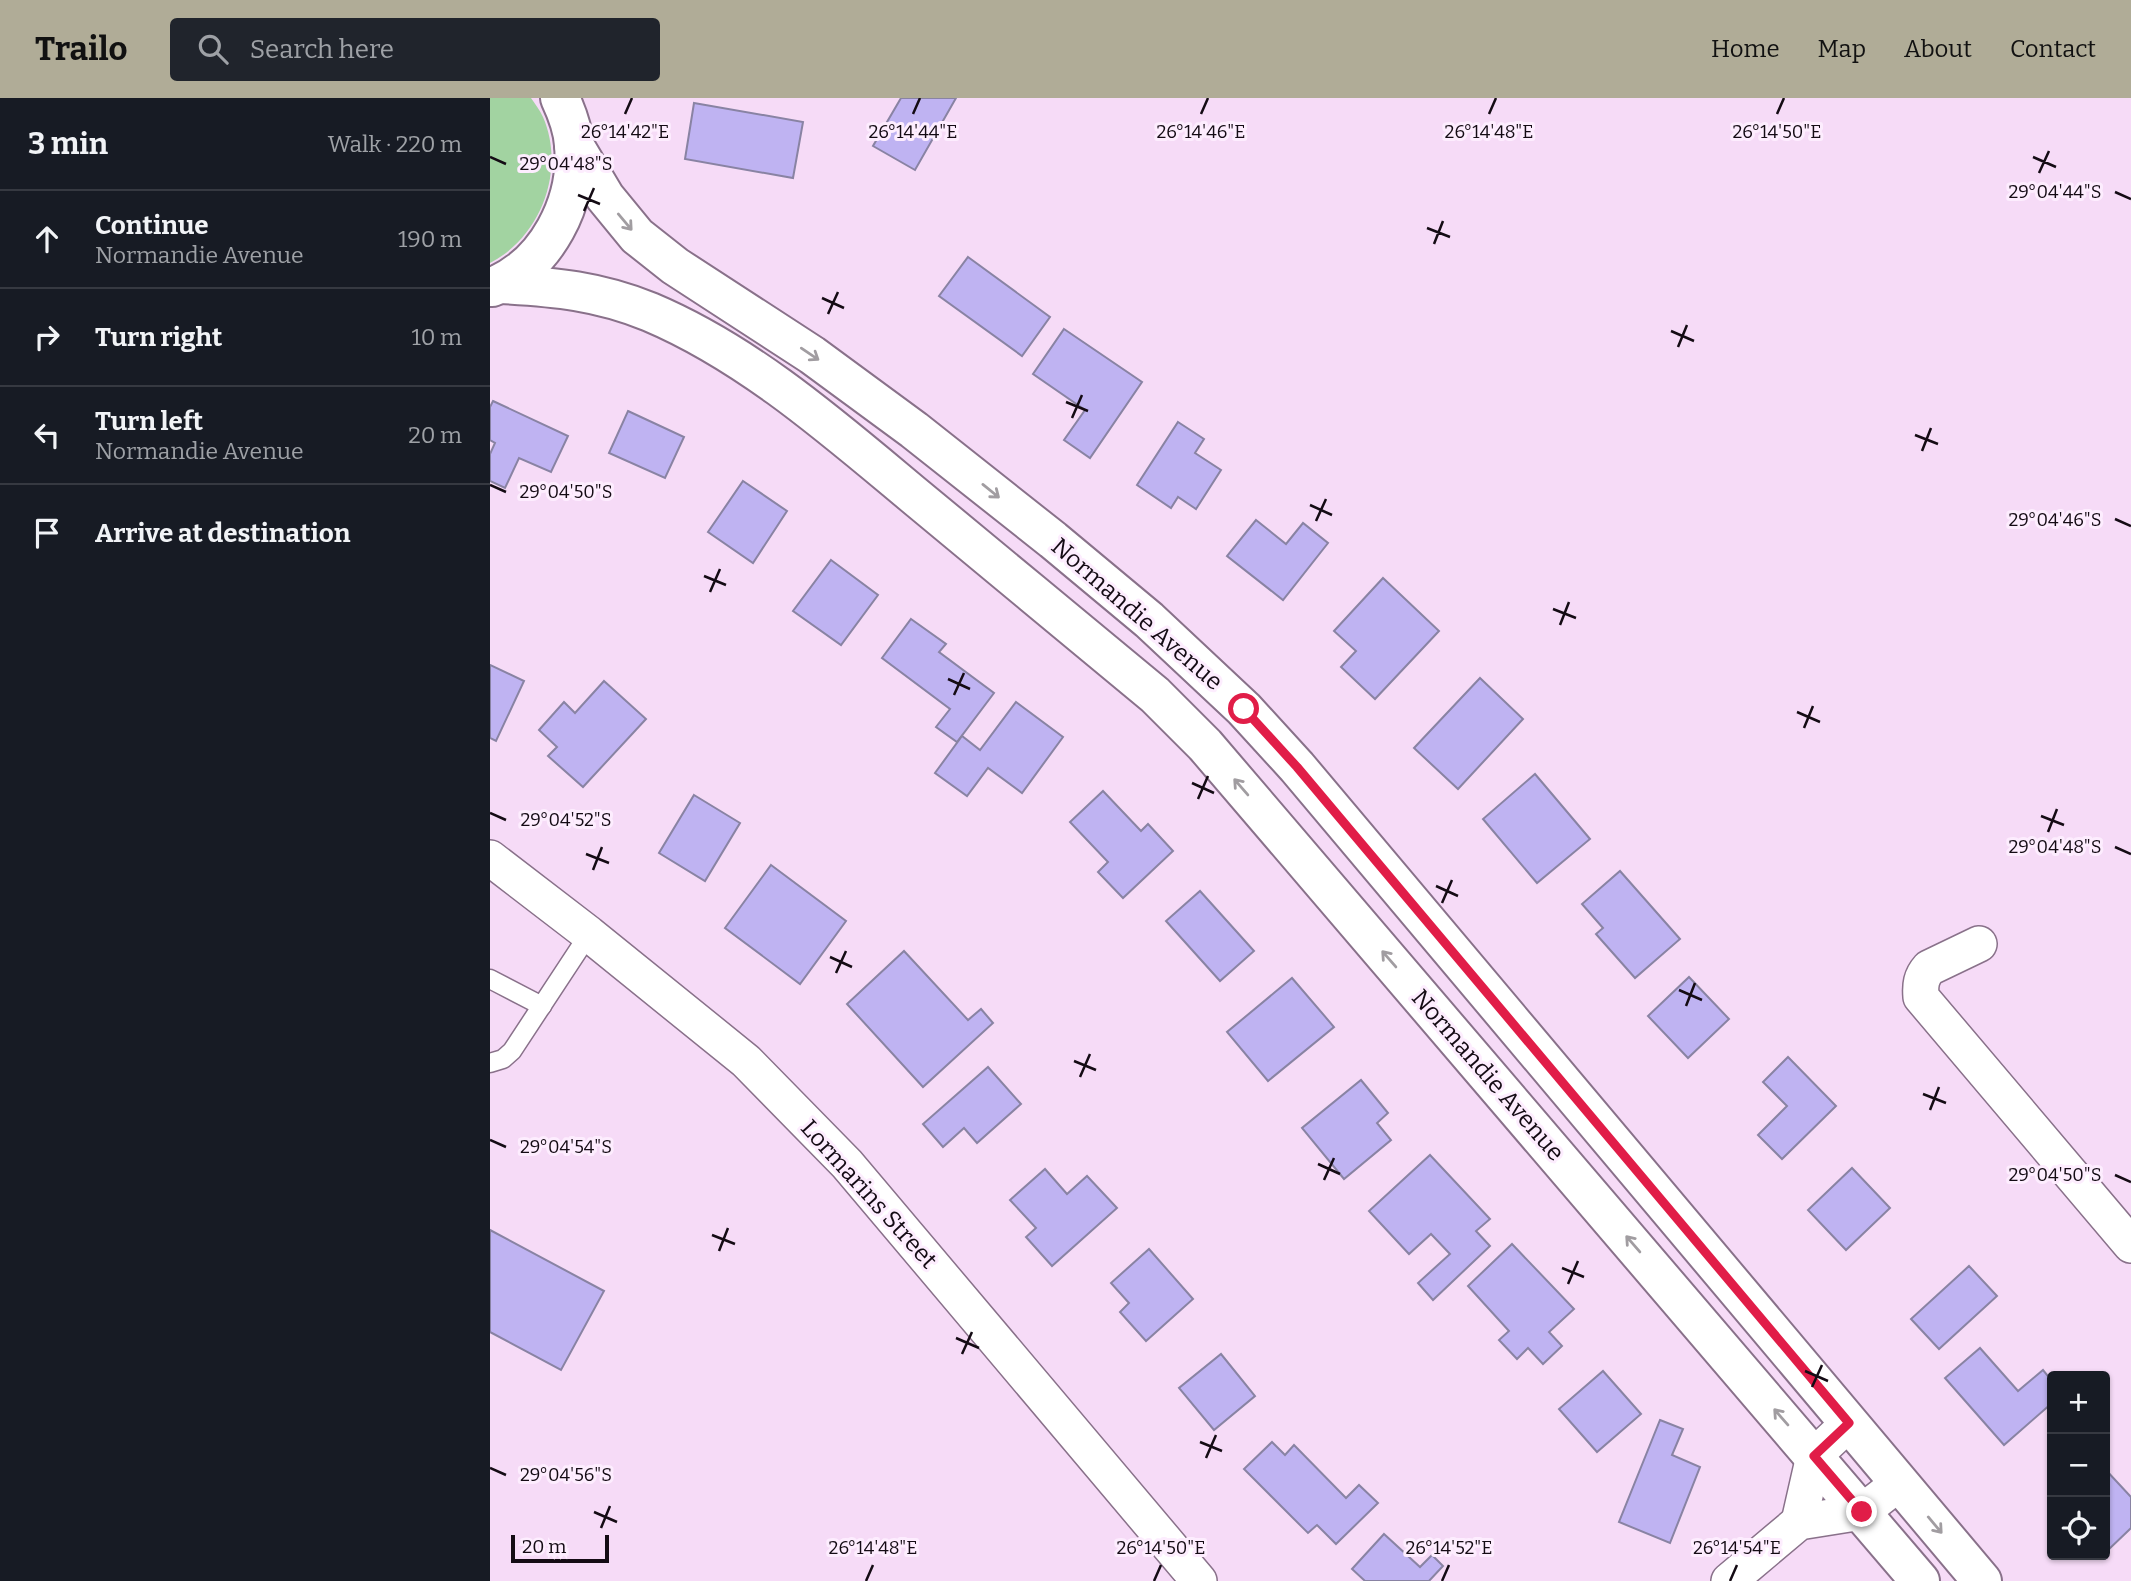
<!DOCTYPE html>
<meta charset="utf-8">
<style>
body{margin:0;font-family:Bitter,serif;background:#20242c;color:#f1f3f6}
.controls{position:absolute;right:21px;bottom:21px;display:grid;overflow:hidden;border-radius:7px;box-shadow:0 2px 5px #0004}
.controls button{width:63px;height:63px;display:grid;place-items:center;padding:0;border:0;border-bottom:2px solid #363941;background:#171b24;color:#f1f3f6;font:35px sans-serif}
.scale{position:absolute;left:21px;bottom:18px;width:98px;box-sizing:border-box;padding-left:7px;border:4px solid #140b14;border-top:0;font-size:19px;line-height:24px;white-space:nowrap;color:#140b14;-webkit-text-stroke:5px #fdedfe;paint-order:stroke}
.stop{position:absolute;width:21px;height:21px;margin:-16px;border:5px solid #e11d48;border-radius:50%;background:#fff}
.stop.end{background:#e11d48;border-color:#fff;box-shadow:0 2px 7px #0008}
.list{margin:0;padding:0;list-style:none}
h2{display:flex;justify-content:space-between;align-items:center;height:91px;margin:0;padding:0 28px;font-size:30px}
h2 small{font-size:23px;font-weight:400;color:#9ea1a6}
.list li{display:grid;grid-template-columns:46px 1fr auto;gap:21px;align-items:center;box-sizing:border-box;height:98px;padding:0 28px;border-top:2px solid #363941}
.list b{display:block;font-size:26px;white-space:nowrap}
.list p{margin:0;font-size:23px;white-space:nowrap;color:#9ea1a6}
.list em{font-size:23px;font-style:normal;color:#9ea1a6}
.icon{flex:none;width:38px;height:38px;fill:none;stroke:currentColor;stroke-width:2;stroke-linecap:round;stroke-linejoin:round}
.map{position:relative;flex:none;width:1641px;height:1483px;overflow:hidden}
header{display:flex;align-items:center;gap:42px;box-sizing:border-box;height:98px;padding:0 35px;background:#b0ac97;color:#111}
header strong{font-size:33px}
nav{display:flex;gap:38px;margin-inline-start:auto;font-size:24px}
.search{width:490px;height:63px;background:#20242c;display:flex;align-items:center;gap:18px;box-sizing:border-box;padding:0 24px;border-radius:7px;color:#9ea1a6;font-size:26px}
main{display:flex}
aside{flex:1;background:#171b24}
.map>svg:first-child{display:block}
.green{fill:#a2d3a1}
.building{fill:#bfb3f2;stroke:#8983a3;stroke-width:2}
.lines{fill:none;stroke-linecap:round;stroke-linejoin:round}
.lane-casing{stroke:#89718a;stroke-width:21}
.street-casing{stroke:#89718a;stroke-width:38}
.secondary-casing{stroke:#89718a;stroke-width:42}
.lane{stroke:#fff;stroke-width:18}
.street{stroke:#fff;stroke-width:35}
.secondary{stroke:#fff;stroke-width:38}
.oneway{stroke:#a19da1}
.route{stroke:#e11d48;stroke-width:9}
.ticks{fill:none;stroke:#140b14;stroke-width:2.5}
.labels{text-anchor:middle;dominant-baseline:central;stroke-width:6;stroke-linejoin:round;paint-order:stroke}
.street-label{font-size:24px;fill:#140b14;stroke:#fdedfe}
.ticks-label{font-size:18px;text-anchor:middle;fill:#140b14;stroke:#fdedfe;stroke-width:6;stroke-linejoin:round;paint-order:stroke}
</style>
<header>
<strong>Trailo</strong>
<div class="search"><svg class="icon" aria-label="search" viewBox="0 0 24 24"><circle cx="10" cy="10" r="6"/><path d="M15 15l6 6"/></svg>Search here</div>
<nav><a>Home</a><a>Map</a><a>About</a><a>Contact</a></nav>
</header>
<main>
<aside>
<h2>3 min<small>Walk · 220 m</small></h2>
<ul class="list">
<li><svg class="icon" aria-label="ahead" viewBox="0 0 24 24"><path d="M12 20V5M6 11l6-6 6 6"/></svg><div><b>Continue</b><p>Normandie Avenue</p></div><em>190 m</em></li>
<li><svg class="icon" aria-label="right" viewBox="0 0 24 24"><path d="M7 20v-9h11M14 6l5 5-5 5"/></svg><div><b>Turn right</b></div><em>10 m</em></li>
<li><svg class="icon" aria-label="left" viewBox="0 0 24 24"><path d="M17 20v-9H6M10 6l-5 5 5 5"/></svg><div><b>Turn left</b><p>Normandie Avenue</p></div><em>20 m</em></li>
<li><svg class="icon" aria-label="arrive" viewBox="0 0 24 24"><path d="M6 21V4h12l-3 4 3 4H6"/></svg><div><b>Arrive at destination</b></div></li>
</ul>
</aside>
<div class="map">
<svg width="1641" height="1483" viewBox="0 0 1641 1483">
<rect width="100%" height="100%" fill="#f6dbf7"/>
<path class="green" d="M0,0h41c4,6 9,12 12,19 23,53 -2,120 -53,146z"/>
<g class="building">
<polygon points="411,0 466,0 425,72 383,48"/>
<polygon points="204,5 313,24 303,80 195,61"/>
<polygon points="478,159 560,219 532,258 449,198"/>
<polygon points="574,231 652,284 600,360 574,342 595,312 543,276"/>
<polygon points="3,303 78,338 61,374 29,360 15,390 0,383 0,356 5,345 0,342 0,309"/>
<polygon points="138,313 194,339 175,380 119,355"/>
<polygon points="688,324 714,341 705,355 731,372 706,411 688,399 681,410 647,387"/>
<polygon points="253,383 297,413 263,465 218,434"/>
<polygon points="766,422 796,446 813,425 838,445 793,502 737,458"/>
<polygon points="341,462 388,497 351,547 303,513"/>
<polygon points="893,480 949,533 885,601 851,569 866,553 844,533"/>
<polygon points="421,521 456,546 449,554 504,595 467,644 446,629 460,611 392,560"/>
<polygon points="0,567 34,583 6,643 0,640"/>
<polygon points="990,580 1033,621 968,691 924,650"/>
<polygon points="114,583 156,621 93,689 58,658 67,649 49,632 74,604 85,615"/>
<polygon points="526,604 573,639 532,695 498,670 477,698 445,675 472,638 490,652"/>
<polygon points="1045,676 1100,741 1047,785 993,721"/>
<polygon points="613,693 651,733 658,726 683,753 633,800 608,774 618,764 580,724"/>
<polygon points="204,697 250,725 215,783 169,755"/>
<polygon points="281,767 356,823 310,886 235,830"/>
<polygon points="1130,773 1190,841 1145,880 1106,836 1113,830 1092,806"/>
<polygon points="710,793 764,853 730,883 676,823"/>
<polygon points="414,853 478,922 491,911 503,925 433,989 357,906"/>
<polygon points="1199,879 1239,921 1198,960 1158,918"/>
<polygon points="802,880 844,929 778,983 737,934"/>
<polygon points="1298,959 1346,1008 1292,1061 1268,1037 1297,1008 1273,984"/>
<polygon points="498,969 531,1006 487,1045 474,1030 453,1049 433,1026"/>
<polygon points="871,982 898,1015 887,1025 901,1042 854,1081 812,1030"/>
<polygon points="940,1057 1000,1121 986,1133 1000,1148 943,1202 928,1185 960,1156 941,1136 919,1156 879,1113"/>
<polygon points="1362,1070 1400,1110 1356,1152 1318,1112"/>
<polygon points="555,1071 577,1096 597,1078 627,1110 562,1168 536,1139 546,1130 520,1102"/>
<polygon points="0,1132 114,1193 71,1272 0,1234"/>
<polygon points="1022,1146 1084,1211 1059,1234 1072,1248 1053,1266 1038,1250 1027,1261 1009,1242 1019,1233 978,1188"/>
<polygon points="659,1151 703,1201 656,1243 630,1214 639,1205 621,1185"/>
<polygon points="1479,1168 1507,1198 1449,1251 1421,1221"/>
<polygon points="1490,1250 1528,1293 1553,1272 1562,1283 1562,1305 1514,1347 1455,1280"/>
<polygon points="731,1256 765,1298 724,1332 689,1290"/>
<polygon points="1113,1273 1151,1316 1107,1354 1069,1311"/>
<polygon points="1170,1322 1193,1331 1182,1357 1210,1369 1180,1445 1129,1424"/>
<polygon points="782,1344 795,1357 804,1347 856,1400 869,1387 888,1405 846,1446 827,1427 818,1435 754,1371"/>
<polygon points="1615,1371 1641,1399 1641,1430 1615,1455"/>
<polygon points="894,1436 930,1469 942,1457 953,1468 939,1483 875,1483 862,1471"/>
</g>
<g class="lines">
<defs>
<g id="lane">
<polyline points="0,881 52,908"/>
<polyline points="0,965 13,961 22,953 99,836"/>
</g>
<g id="street">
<polyline points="0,760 99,836 256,963 357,1066 709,1483"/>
<path d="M1489,846l-50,24c-8,9 -9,17 -8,29l210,248"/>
<polyline points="1309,1424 1324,1358 1359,1325"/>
<polyline points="1239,1483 1309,1424 1372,1414 1409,1385"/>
</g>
<g id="secondary">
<polyline points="84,47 115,99 147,138 185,168 322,257 424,332 563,442 659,522 754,611 807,669 1492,1483"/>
<path d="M10,186c55,3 99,7 150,28 97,41 181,114 260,180 82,68 163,135 245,203l50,50 715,836"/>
<path d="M2,189c55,-22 87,-85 82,-142 -1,-16 -7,-32 -14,-47"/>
</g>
</defs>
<use href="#lane" class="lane-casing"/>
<use href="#street" class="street-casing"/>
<use href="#secondary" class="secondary-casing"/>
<use href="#lane" class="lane"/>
<use href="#street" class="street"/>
<use href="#secondary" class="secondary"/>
</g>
<defs><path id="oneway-shaft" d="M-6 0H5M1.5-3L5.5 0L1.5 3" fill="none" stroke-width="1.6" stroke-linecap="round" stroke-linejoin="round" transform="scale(1.75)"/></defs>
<g class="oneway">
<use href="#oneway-shaft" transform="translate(135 124) rotate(50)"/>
<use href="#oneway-shaft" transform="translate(320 256) rotate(34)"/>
<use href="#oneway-shaft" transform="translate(501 393) rotate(39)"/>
<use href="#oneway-shaft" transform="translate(751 689) rotate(-131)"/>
<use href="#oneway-shaft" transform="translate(899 861) rotate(-131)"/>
<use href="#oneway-shaft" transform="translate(1143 1146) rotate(-131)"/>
<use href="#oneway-shaft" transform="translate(1291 1319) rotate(-131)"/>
<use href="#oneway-shaft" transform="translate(1445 1427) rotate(50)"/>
</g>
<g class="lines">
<polyline class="route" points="754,611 807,669 1359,1325 1324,1358 1372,1414"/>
</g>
<path class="ticks" d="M135,16l7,-16M423,16l7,-16M711,16l7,-16M999,16l7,-16M1287,16l7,-16M0,59l16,7M1543,59l23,10M1549,75l10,-22M1625,94l16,7M88,97l22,9M94,113l10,-23M937,130l23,9M944,146l9,-23M332,200l22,10M338,216l10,-22M1181,233l23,10M1188,249l9,-22M576,304l22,9M582,320l10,-23M1425,337l23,9M1432,353l9,-23M0,387l16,7M820,407l22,10M1625,421l16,7M826,423l10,-22M214,478l22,9M220,494l10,-23M1063,511l23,9M1070,527l9,-23M458,581l22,10M464,597l10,-22M1307,614l23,10M1314,630l9,-22M702,685l22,10M708,701l10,-23M0,715l16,7M1551,718l23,9M1558,734l9,-23M1625,749l16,7M96,756l23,9M103,772l9,-23M946,788l22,10M952,805l10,-23M340,859l22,10M346,875l10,-22M1189,892l23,10M1196,908l9,-23M584,963l22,9M590,979l10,-23M1433,996l23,9M1440,1012l9,-23M0,1042l16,7M828,1066l22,10M1625,1077l16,7M834,1082l10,-22M222,1137l23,9M229,1153l9,-23M1072,1170l22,9M1078,1186l10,-23M466,1240l23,10M472,1256l10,-22M1315,1273l23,10M1322,1289l10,-22M710,1344l22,9M716,1360l10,-23M0,1370l16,7M104,1414l23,10M111,1430l9,-22M376,1483l7,-16M664,1483l7,-16M952,1483l7,-16M1240,1483l7,-16"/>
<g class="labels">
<g class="street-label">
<text transform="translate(647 516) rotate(41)">Normandie Avenue</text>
<text transform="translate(998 977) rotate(49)">Normandie Avenue</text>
<text transform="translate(379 1096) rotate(48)">Lormarins Street</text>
</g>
</g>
<g class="ticks-label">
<text x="135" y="40">26°14'42"E</text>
<text x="423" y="40">26°14'44"E</text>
<text x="711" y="40">26°14'46"E</text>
<text x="999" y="40">26°14'48"E</text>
<text x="1287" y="40">26°14'50"E</text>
<text x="76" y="72">29°04'48"S</text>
<text x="1565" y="100">29°04'44"S</text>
<text x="76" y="400">29°04'50"S</text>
<text x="1565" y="428">29°04'46"S</text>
<text x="76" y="728">29°04'52"S</text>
<text x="1565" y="755">29°04'48"S</text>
<text x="76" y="1055">29°04'54"S</text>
<text x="1565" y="1083">29°04'50"S</text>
<text x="76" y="1383">29°04'56"S</text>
<text x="383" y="1456">26°14'48"E</text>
<text x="671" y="1456">26°14'50"E</text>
<text x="959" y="1456">26°14'52"E</text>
<text x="1247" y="1456">26°14'54"E</text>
</g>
</svg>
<div class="controls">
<button>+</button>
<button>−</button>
<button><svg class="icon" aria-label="locate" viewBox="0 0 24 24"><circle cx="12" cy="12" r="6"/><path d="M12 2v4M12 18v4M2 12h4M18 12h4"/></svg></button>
</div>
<div class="scale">20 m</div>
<div class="stop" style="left:754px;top:611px"></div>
<div class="stop end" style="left:1372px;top:1414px"></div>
</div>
</main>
